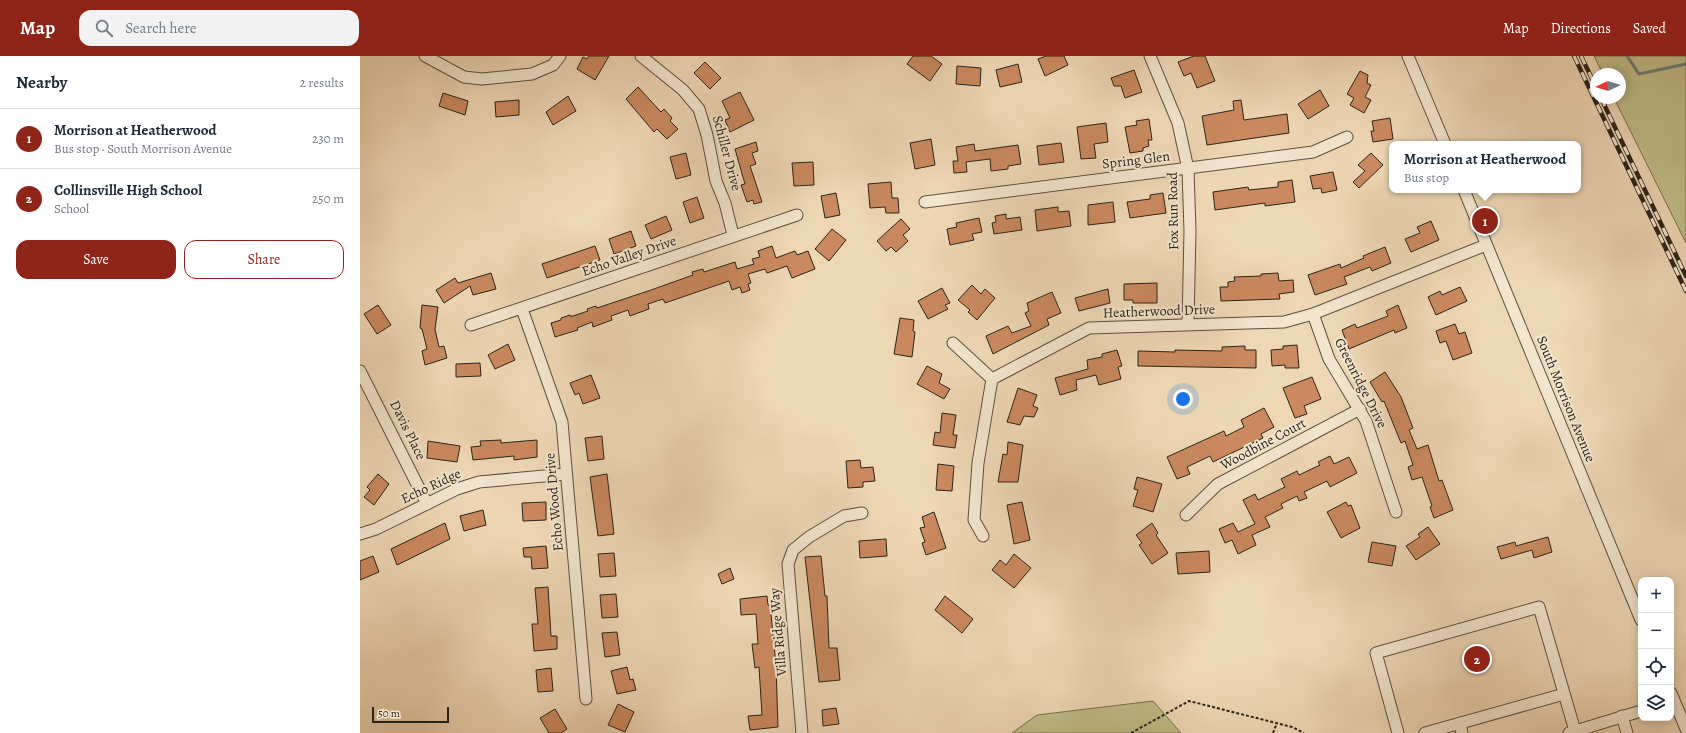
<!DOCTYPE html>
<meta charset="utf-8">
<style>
body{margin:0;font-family:Alegreya,serif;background:#f2f2f3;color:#1f2937}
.controls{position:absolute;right:12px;bottom:12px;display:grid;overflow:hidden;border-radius:8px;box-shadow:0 2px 10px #0003}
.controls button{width:36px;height:36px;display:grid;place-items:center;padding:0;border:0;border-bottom:1px solid #e0e1e3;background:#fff;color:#1f2937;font:20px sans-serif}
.compass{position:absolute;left:1230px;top:12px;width:36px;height:36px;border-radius:50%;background:#fff;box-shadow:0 2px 10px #0003;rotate:266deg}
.scale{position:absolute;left:12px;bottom:10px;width:77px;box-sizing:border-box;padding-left:4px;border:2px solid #2c2319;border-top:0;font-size:11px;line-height:14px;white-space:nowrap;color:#2c2319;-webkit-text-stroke:3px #f4e5cf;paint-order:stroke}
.you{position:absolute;left:823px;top:343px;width:14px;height:14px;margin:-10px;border:3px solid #fff;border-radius:50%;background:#1a73e8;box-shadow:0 0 0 6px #1a73e833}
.badge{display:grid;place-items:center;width:26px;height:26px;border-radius:50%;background:#8f2418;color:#fff;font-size:13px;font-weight:700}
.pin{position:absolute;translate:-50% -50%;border:2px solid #fff;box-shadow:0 1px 4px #0006}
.popup{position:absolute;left:1029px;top:85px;width:192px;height:52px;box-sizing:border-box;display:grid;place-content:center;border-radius:8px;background:#fff;filter:drop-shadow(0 1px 3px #0005);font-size:13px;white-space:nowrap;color:#747a83}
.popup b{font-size:15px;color:#1f2937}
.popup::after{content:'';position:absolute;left:50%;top:100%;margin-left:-8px;border:8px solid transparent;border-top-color:#fff}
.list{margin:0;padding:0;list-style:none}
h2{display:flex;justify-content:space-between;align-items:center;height:52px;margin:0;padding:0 16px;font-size:17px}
h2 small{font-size:13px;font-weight:400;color:#747a83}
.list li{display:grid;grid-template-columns:26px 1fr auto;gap:12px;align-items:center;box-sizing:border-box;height:60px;padding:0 16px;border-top:1px solid #e0e1e3}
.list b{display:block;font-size:15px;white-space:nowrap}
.list p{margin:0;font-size:13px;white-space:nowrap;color:#747a83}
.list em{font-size:13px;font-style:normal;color:#747a83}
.actions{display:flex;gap:8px;padding:12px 16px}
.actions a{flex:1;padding:9px 0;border:1px solid #8f2418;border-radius:12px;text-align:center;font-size:14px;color:#8f2418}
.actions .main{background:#8f2418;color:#fff}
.icon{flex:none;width:22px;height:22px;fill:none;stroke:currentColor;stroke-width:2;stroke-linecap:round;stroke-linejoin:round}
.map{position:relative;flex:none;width:1326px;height:677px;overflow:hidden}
header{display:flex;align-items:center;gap:24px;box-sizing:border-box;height:56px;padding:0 20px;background:#8f2418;color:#fff}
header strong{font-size:19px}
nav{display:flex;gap:22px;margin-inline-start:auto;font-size:14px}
.search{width:280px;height:36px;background:#f2f2f3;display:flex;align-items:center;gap:10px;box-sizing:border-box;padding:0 14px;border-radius:12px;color:#747a83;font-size:15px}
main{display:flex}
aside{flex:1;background:#fff}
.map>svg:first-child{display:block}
.green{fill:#c1bc88;stroke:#767050}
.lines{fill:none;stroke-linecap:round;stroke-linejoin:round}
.stream{stroke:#6f7c77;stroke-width:3}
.building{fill:#ca895e;stroke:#2c2319}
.minor-casing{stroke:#5c5040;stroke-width:13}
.path{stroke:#2c2319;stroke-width:2;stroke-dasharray:3 2;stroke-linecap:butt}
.minor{stroke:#f4e5cf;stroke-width:11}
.rail-casing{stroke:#2c2319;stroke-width:4.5}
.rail{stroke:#f4e5cf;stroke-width:3;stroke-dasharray:9;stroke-linecap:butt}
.labels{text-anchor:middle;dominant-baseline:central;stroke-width:4;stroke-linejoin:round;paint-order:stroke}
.street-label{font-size:14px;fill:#2c2319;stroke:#f4e5cf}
</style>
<header>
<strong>Map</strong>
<div class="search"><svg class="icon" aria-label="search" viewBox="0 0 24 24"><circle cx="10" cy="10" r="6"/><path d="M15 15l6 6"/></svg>Search here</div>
<nav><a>Map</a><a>Directions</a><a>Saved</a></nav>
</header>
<main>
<aside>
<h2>Nearby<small>2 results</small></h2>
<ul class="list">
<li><span class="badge">1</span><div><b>Morrison at Heatherwood</b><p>Bus stop · South Morrison Avenue</p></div><em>230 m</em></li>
<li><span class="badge">2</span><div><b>Collinsville High School</b><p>School</p></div><em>250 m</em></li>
</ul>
<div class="actions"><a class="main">Save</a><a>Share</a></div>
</aside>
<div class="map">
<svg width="1326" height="677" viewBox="0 0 1326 677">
<rect width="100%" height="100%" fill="#eed7b5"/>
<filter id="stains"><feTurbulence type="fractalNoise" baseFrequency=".005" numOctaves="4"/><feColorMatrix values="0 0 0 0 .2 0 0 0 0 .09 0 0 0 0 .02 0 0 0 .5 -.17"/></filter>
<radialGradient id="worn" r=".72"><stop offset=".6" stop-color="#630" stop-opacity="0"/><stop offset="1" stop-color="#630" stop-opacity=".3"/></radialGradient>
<g class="green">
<polygon points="1234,0 1326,0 1326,187 1254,42 1260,42 1260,18 1243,18"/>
<polygon points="793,645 821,677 652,677 677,659"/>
</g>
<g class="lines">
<polyline class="stream" points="1267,0 1279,18 1326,8"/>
</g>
<g class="building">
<polygon points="229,0 249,0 235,24 217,13 223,1 227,3"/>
<polygon points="553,0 571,0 582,8 570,25 547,8"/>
<polygon points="686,0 704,0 708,9 685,20 678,3"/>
<polygon points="834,0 845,0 855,25 837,32 831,17 824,20 818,6"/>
<polygon points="345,6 361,22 350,33 334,17"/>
<polygon points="658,8 662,26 640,31 636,14"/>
<polygon points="597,10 621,12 620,30 596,28"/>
<polygon points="774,14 782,36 765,42 761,30 754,30 751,22"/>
<polygon points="1000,15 1008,19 1007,27 1011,29 1005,41 1011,44 1004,57 990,49 994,42 987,38"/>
<polygon points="278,31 301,56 304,53 312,62 310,65 318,73 307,83 297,73 294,76 266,43"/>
<polygon points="960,34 969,50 948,63 938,48"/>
<polygon points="380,36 394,64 370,76 365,64 370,62 362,45"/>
<polygon points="83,37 108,45 105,59 79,50"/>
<polygon points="208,40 216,55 193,69 186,56"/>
<polygon points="159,44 159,59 136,61 135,46"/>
<polygon points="881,44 884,64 927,58 929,77 847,89 842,60 874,54 873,45"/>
<polygon points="1030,62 1033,83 1013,86 1011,75 1014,75 1012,65"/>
<polygon points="789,63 792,84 788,84 789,90 783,92 783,95 770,97 765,71 777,69 776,65"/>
<polygon points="746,67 748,86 734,88 736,102 721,103 717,71"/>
<polygon points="571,83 575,109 555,113 550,87"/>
<polygon points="396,86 398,95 392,97 396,108 390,110 402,146 394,148 393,144 387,146 381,129 385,128 375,93"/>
<polygon points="701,87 704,106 679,109 677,90"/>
<polygon points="614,88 615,95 658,89 661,108 648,110 648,113 631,115 630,103 606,106 607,116 594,117 593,105 598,105 596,91"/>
<polygon points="326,97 331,119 316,123 310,101"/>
<polygon points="1011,97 1023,109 999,132 993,126 1005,115 998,109"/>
<polygon points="453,106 454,129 434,130 432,107"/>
<polygon points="973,116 977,134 962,137 961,132 953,133 950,120"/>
<polygon points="932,124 935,146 905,150 905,147 855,154 853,136 888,131 889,134 918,131 918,126"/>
<polygon points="531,126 532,142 538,142 539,157 526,157 525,151 510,152 508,128"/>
<polygon points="476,137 480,159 465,162 461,140"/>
<polygon points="803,137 806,157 770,162 767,146 790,143 790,139"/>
<polygon points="337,141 344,162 330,167 323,146"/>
<polygon points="753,146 755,166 728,169 728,149"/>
<polygon points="698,151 698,156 709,155 711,170 677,175 675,154"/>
<polygon points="646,158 646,163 660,161 662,174 634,178 632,167 636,166 635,160"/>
<polygon points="306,160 312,174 291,183 285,169"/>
<polygon points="619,162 622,176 612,178 614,184 590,189 587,173 597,171 596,167"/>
<polygon points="541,163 550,173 543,179 548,185 536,196 531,191 526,195 517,185"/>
<polygon points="1071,165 1079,184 1051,196 1045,183 1060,177 1057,171"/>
<polygon points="472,173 486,184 469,205 455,193"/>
<polygon points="271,175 276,190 254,198 249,183"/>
<polygon points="235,190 240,204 187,222 182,208"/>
<polygon points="412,190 416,202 435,195 437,199 448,195 455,213 432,222 427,210 407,217 405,213 388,218 391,227 388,228 390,234 382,237 380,231 372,234 369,225 305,247 303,243 288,248 289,253 270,260 268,254 251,260 252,264 233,271 232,266 217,272 218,274 195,281 191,267 201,264 201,262 210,259 210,260 213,260 228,255 227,253 236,250 237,252 291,234 333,219 332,216 343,213 344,216 375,206 377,213 394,208 392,203 400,201 398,195"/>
<polygon points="1025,191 1031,207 1012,215 1010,211 984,221 987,228 955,239 948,219 980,208 981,212 1004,202 1003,200"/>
<polygon points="131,217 136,233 113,239 110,230 84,247 76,234 95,222 98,227"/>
<polygon points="918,217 919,225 933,224 934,236 919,238 920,243 861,245 860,231 868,231 868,226 875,225 874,221 901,220 901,218"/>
<polygon points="797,227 797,247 773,247 773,244 764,244 764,228"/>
<polygon points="612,229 621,238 625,233 635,242 617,264 608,256 610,254 598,244"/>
<polygon points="1100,231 1107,245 1076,259 1068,241 1080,235 1082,239"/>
<polygon points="582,232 590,247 585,249 588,253 568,263 558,245"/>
<polygon points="748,233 750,247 719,255 715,242"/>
<polygon points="692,236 701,257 687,263 689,269 633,298 626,280 648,270 652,277 671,270 665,257 669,255 667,247"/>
<polygon points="18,249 31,269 17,278 4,258"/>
<polygon points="62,249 78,251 75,273 79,291 84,290 87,302 65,309 62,295 67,293 62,273 60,272"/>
<polygon points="1038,249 1047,272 1035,277 1034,274 989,293 982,274 995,268 997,272 1015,265 1028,260 1026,255"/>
<polygon points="540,262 554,264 553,275 555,276 552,301 534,298"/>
<polygon points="1095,268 1099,278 1105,276 1112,297 1093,304 1086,285 1080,287 1076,275"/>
<polygon points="148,288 155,304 135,313 128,299"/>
<polygon points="937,289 939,312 925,312 925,309 912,310 911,294 923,293 923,290"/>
<polygon points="885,290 885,294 896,294 896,312 778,310 778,295 815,296 815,294 862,295 862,291"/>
<polygon points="757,294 762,310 758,311 761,323 739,329 736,319 716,324 717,334 700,339 695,322 728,313 727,304 742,301 742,298"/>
<polygon points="120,307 121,320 96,321 96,308"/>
<polygon points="567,310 582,318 579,327 590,333 584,343 557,328"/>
<polygon points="1025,316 1041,341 1053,372 1049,374 1057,393 1068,389 1079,425 1082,424 1093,454 1074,462 1070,451 1072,450 1062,421 1052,424 1048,411 1053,409 1045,385 1041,387 1024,345 1022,346 1010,326"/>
<polygon points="231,319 240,342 223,348 219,337 215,339 210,327"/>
<polygon points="952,321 961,343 944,350 947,358 935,362 923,332"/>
<polygon points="658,332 677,339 673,350 678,352 674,361 664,360 660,369 647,366"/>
<polygon points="904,352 914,371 901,378 903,382 853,406 850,400 827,411 830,418 817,423 807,401 864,375 866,380 884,371 881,364"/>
<polygon points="582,357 596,359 593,379 597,379 595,392 573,389 575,376 580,377"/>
<polygon points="242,380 244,403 228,405 225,382"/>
<polygon points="141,384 141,387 177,384 177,401 154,404 154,400 113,404 111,391 121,390 120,385"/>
<polygon points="68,385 100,390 97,406 67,402"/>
<polygon points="648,386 663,389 658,426 638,426 643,398 647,399"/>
<polygon points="970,400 974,408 989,401 997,417 970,431 967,425 944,436 947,442 939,445 937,440 921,448 923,452 905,461 910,471 892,479 896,489 878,498 872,484 865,487 859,473 873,467 878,476 895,468 883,444 895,438 898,444 925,431 921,423 937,415 939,419 960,409 958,406"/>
<polygon points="500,404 501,412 513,411 515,425 503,426 503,431 488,432 486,405"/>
<polygon points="578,408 594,410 592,435 576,434"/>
<polygon points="18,418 29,428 14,449 4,441 10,434 7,431"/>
<polygon points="247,418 254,478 238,480 230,421"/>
<polygon points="777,421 802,428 793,456 773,450 778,434 774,433"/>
<polygon points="186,446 186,464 163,465 162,447"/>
<polygon points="662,446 670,484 654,488 647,449"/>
<polygon points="986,446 988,450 991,449 1000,472 981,482 967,456"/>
<polygon points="123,454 126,469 104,475 100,460"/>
<polygon points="574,456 586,492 566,499 562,487 565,486 560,472 565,471 562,461"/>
<polygon points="85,467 90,483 37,509 31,493"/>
<polygon points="792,467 798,477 796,479 808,497 792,508 779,489 782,487 776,479"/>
<polygon points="1068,471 1080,488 1056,504 1046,490 1060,481 1058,478"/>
<polygon points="1188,481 1192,496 1174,502 1172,494 1141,503 1137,491 1155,486 1156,490"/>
<polygon points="526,483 527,500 500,502 499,485"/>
<polygon points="1012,486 1036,490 1032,510 1008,506"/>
<polygon points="186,490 188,512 172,513 171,501 164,501 163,492"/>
<polygon points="849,495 850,516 818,518 816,497"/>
<polygon points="254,497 256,520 240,521 238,498"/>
<polygon points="654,498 671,512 654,532 632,514 640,504 646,509"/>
<polygon points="13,500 19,516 0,524 0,505"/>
<polygon points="461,500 465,540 467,540 469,592 477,592 480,624 459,626 445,501"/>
<polygon points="370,512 374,523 362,528 358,518"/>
<polygon points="188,531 191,580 197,580 197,593 174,595 172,568 178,568 175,532"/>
<polygon points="256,538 258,561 242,562 240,539"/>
<polygon points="407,540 408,549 413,550 414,557 411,558 416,609 418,671 390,674 388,660 402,659 399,611 395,612 392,588 398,588 396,558 381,559 380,543"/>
<polygon points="585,540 613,563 602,577 575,554"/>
<polygon points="257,576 260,599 245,601 242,577"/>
<polygon points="267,611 270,624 273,623 276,634 257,638 251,615"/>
<polygon points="191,612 193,635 178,636 176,614"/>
<polygon points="258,648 274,656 265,676 248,669"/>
<polygon points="476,652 479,668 463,670 462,654"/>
<polygon points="195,653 207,673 201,677 189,677 180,662"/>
</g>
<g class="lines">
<defs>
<g id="minor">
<polyline points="65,0 104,21 122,23 172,18 193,9 200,0"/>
<polyline points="281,0 323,34 339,53 347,79 356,125 365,147 373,179"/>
<polyline points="790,0 818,67 828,113 830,175 828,268"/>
<polyline points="1048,0 1085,88"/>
<polyline points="1104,134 1281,564"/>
<polyline points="565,146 953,96 987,81"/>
<polyline points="162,253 202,366 226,643"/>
<polyline points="953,258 969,303 1006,365 1036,456"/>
<polyline points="111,269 437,159"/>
<polyline points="593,287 632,323"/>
<polyline points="0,315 67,448"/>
<polyline points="826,459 858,428 1000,353"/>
<polyline points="0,478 16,473 97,433 119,426 206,418"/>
<polyline points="623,480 614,464 618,407 632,323 729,272 924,266 953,258 1126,189"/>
<polyline points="1311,637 1326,673"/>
<polyline points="1262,660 1267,677"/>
<polyline points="1100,667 1102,677"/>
<polyline points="442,677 428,508 433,494 449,481 484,460 502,457"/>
<polyline points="1038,677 1016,597 1179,551 1215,675"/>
<polyline points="1065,677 1204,638"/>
<polyline points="1209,677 1281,655"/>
</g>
</defs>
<use href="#minor" class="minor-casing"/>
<g class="path">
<polyline points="771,677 829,645 932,671 944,677"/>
<polyline points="913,677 917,667"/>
</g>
<use href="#minor" class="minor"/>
<defs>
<g id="rail">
<polyline points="1214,0 1326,235"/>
<polyline points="1221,0 1236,31"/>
<polyline points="1241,42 1326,220"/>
</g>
</defs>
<use href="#rail" class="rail-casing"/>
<use href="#rail" class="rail"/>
</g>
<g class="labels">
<g class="street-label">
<text transform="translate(367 97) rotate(75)">Schiller Drive</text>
<text transform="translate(776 104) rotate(-7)">Spring Glen</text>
<text transform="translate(813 155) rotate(-91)">Fox Run Road</text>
<text transform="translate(269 200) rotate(-19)">Echo Valley Drive</text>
<text transform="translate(799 255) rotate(-2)">Heatherwood Drive</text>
<text transform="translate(1001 327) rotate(63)">Greenridge Drive</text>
<text transform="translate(1206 343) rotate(68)">South Morrison Avenue</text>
<text transform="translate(48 374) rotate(64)">Davis Place</text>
<text transform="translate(903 388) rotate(-28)">Woodbine Court</text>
<text transform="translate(71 430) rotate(-25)">Echo Ridge</text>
<text transform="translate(194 446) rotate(-95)">Echo Wood Drive</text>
<text transform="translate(418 576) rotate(-95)">Villa Ridge Way</text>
</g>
</g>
<rect width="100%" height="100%" filter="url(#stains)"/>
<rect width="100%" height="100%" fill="url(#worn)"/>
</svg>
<div class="controls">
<button>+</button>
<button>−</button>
<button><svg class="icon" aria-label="locate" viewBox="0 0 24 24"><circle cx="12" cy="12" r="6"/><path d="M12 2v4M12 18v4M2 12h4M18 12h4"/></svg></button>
<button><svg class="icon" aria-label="layers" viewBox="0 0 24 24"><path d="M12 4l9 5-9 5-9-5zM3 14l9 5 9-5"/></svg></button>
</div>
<svg class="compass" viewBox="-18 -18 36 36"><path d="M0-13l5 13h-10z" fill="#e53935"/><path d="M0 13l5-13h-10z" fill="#747a83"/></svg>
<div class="scale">50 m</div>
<div class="you"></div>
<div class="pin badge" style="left:1125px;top:165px">1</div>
<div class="popup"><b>Morrison at Heatherwood</b>Bus stop</div>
<div class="pin badge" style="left:1117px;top:603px">2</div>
</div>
</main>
